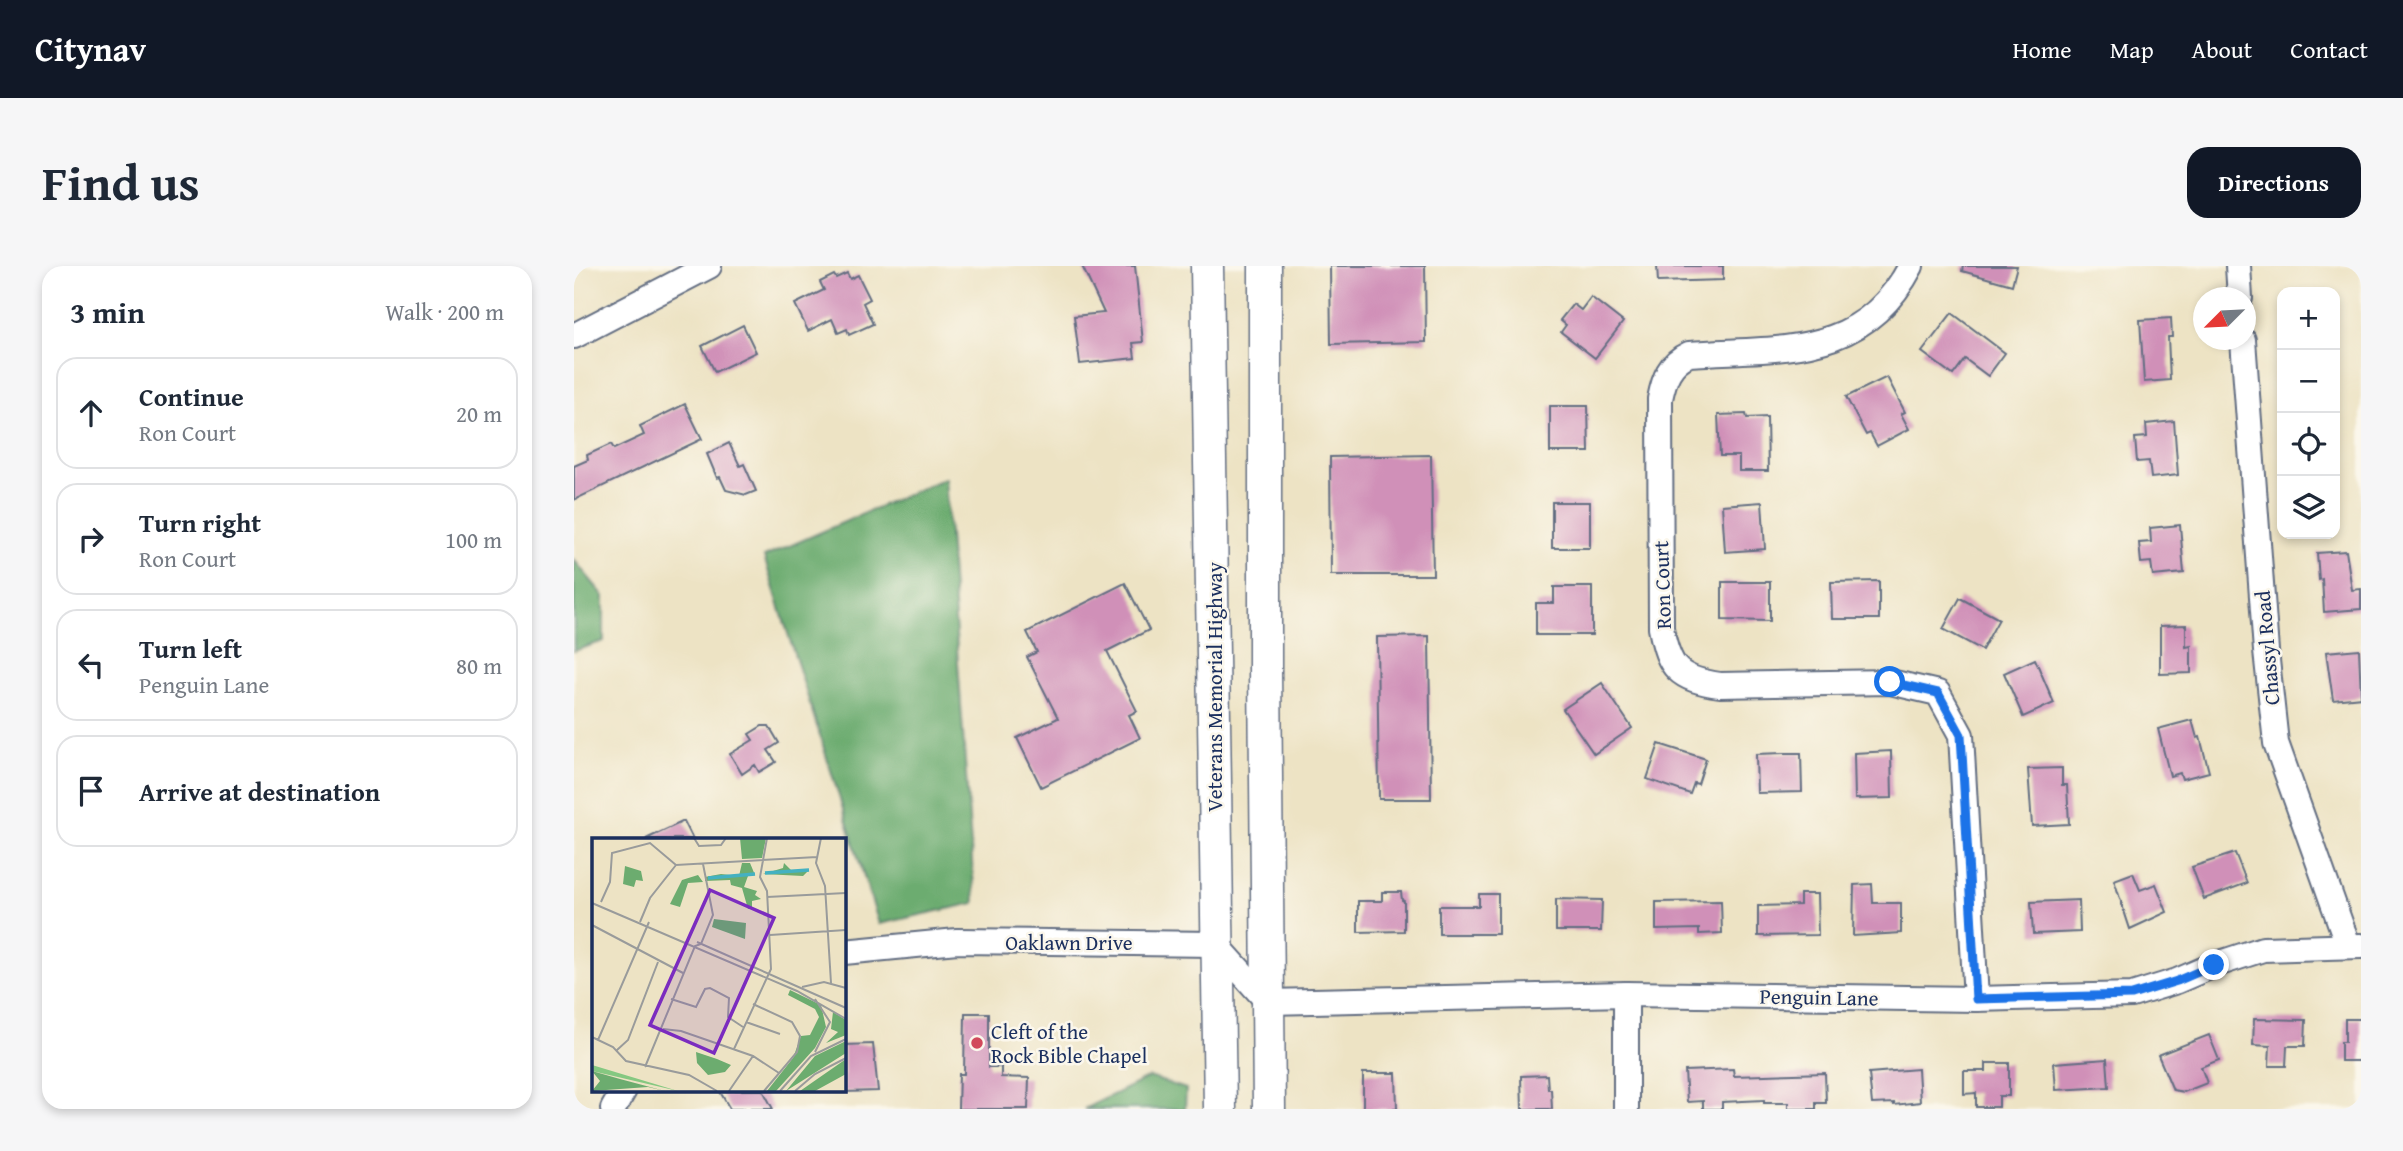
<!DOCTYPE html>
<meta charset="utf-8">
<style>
body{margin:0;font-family:"Gentium Book Plus",serif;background:#f6f6f7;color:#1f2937}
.controls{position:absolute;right:21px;top:21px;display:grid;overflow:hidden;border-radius:14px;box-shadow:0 4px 10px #0003}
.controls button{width:63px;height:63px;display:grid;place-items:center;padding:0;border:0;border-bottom:2px solid #e0e1e3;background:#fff;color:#1f2937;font:35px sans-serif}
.compass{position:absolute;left:1619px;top:21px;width:63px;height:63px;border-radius:50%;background:#fff;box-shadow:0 4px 10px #0003;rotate:246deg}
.stop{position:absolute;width:21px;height:21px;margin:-16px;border:5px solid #1a73e8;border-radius:50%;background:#fff}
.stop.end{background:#1a73e8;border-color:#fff;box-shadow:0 2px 7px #0008}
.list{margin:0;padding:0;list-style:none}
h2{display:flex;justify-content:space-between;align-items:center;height:91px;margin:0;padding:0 28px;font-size:30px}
h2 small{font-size:23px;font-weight:400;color:#747a83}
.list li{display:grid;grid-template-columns:46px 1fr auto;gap:21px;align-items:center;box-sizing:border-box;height:112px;margin:0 14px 14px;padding:0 14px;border:2px solid #e0e1e3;border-radius:21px}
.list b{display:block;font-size:26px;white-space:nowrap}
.list p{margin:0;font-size:23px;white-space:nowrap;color:#747a83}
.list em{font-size:23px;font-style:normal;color:#747a83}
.icon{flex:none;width:38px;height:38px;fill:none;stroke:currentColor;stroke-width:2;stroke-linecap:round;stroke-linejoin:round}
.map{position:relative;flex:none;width:1787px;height:843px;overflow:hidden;border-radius:21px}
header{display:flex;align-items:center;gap:42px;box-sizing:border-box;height:98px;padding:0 35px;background:#111827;color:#fff}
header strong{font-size:33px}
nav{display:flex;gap:38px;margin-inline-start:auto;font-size:24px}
.intro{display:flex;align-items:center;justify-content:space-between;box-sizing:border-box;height:168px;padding:0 42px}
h1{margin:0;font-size:49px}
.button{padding:18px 32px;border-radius:21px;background:#111827;color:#fff;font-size:24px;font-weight:700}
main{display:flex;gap:42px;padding:0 42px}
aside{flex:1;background:#fff;border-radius:21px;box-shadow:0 4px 10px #0003}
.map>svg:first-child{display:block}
.forest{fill:#6cac6f;stroke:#446e66;stroke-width:2}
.building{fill:#d090b8}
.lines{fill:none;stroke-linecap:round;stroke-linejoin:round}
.minor-casing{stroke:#646e82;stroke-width:28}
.major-casing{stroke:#646e82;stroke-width:35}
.minor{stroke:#fff;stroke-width:24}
.major{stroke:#fff;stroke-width:32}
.route{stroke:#1a73e8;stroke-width:9}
.poi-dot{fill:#d1495b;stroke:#fbf7ec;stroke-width:2.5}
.labels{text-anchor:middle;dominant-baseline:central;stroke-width:5;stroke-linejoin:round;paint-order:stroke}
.street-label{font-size:21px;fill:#1b2f5e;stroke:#fbf7ec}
.poi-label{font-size:21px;fill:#1b2f5e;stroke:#fbf7ec;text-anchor:start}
.inset-river{fill:none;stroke:#44b1c1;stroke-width:3.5}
.inset-road{fill:none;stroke:#999b9b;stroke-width:2}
.view{fill:#7b2cbf;fill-opacity:0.15;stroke:#7b2cbf;stroke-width:3.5}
.inset-edge{fill:none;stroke:#1b2f5e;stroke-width:3.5}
</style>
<header>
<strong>Citynav</strong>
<nav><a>Home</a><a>Map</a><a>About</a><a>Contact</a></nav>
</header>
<div class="intro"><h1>Find us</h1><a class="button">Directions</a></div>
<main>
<aside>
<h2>3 min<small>Walk · 200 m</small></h2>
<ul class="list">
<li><svg class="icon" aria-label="ahead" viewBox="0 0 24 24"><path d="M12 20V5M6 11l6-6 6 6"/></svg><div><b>Continue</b><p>Ron Court</p></div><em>20 m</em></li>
<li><svg class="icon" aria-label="right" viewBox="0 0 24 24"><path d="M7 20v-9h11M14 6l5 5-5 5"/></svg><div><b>Turn right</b><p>Ron Court</p></div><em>100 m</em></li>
<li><svg class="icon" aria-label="left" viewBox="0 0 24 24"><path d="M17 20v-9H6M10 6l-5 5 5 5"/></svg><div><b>Turn left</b><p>Penguin Lane</p></div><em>80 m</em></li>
<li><svg class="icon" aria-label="arrive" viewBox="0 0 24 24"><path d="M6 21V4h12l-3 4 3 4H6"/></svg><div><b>Arrive at destination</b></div></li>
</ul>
</aside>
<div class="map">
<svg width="1787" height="843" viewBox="0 0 1787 843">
<rect width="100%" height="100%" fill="#fbf7ec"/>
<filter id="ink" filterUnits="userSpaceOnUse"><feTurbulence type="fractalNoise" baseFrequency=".0143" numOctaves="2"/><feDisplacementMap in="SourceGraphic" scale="14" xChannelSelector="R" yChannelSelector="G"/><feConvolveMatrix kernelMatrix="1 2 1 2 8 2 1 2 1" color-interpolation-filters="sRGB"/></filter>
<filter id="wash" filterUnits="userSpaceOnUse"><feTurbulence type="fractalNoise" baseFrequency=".00686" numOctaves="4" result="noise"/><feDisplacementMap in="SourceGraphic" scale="28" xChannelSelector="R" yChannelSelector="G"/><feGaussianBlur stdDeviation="1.57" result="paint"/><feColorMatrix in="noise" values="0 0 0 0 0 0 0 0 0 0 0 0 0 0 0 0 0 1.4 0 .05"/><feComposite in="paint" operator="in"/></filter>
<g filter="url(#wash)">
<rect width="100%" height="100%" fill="#ede3c4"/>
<g class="forest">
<polygon points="371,212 401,637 305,658 190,291"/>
<polygon points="0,294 30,330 30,375 0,385"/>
<polygon points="575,811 612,823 611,843 510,843"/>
</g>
<g id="blocks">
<g class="building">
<polygon points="508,0 561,0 569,76 559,77 561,92 506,98 500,50 530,47"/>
<polygon points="756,0 851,0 852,76 757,78"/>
<polygon points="1083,0 1149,0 1149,14 1084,16"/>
<polygon points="1389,0 1443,0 1438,19 1388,5"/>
<polygon points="273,7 276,13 284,9 296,33 289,37 299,58 275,69 273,63 264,67 258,53 234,65 221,38 250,24 246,16 260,9 262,12"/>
<polygon points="1017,31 1049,56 1021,92 987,66 992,59 986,54 999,38 1007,44"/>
<polygon points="1378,47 1431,87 1414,110 1391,93 1379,109 1348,86"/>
<polygon points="1597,52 1598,71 1594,71 1596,114 1570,116 1566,54"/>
<polygon points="169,59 182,86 141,106 128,80"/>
<polygon points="1313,111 1331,146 1327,148 1335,163 1303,180 1296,167 1292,169 1272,131"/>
<polygon points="111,138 128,173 0,234 0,200 14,194 13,189 37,178 40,183 70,169 66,160"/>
<polygon points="976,140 1014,140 1015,186 976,186"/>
<polygon points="1172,148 1173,152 1193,151 1194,205 1165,205 1165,190 1146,190 1144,149"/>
<polygon points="1600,155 1604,209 1577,212 1575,195 1563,196 1561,172 1573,171 1572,158"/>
<polygon points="155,177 166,200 170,198 182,225 172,229 152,224 146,211 143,212 133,188"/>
<polygon points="857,189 859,309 757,309 756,191"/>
<rect x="978" y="236" width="38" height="46"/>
<polygon points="1188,236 1191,283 1151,286 1148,239"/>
<polygon points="1606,259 1610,307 1579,310 1577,296 1567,297 1565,277 1577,276 1576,262"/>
<polygon points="1772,285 1778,324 1787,323 1787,343 1750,346 1748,313 1745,314 1743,287"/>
<polygon points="1305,315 1305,353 1258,353 1257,316"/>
<polygon points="1148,316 1196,316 1196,355 1148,354"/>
<polygon points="551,317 575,364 533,385 563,445 555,449 566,472 467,521 443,472 484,452 453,391 463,386 453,366"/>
<polygon points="980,321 1018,321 1018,369 962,369 962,337 980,337"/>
<polygon points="1386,332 1425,353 1408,384 1369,363"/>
<polygon points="1612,359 1612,381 1617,380 1617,407 1586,408 1586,360"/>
<polygon points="855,370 857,533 805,533 803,371"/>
<polygon points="1785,383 1787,431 1759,434 1752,386"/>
<polygon points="1461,393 1480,437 1449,451 1430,407"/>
<polygon points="1028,417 1058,462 1020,488 989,443"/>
<polygon points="1618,454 1623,472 1626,471 1635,506 1608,513 1606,507 1596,510 1584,463"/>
<polygon points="188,460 195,460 205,477 194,484 202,496 185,506 181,499 168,508 156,488 179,474 175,468"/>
<polygon points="1085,478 1132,493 1124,518 1120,517 1116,528 1073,513"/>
<polygon points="1317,485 1318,532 1281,533 1280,487"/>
<polygon points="1210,487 1227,487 1228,526 1183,527 1182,488"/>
<polygon points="1488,502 1488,519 1493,519 1495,558 1458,560 1454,503"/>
<polygon points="110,555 119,573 72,573"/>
<polygon points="1661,587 1673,617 1630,633 1618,601"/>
<polygon points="1559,607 1566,624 1582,618 1593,646 1556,663 1540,614"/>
<polygon points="1298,618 1299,637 1327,637 1327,667 1279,670 1280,619"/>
<polygon points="808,626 827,626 828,634 830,635 830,665 784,666 784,635 808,635"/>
<polygon points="905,628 924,628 924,668 865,668 865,640 905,640"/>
<polygon points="1226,628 1243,628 1244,669 1184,670 1184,640 1226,639"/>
<polygon points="982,633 1028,634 1027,665 982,665"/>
<polygon points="1505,634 1506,666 1459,668 1457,636"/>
<polygon points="1147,635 1148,667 1125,668 1125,663 1082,664 1082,636"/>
<polygon points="391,747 415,747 415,801 427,801 427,811 455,812 454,843 384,843 385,808 390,808"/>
<polygon points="1680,753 1732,754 1731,780 1713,780 1712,800 1695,800 1696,780 1679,779"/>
<polygon points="1771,753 1787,753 1787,795 1767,795 1767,776 1771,776"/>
<polygon points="1635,769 1645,794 1627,801 1633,817 1610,826 1599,824 1584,789"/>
<polygon points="299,778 304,825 270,826 270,779"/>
<polygon points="1533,793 1535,821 1482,824 1480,797"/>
<polygon points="1412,797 1435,797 1435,830 1425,830 1425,841 1402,841 1402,827 1390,828 1390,805 1412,805"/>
<polygon points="1159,803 1160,810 1251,807 1252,837 1242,837 1242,843 1214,843 1214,837 1190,837 1190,834 1148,836 1148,843 1129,843 1129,835 1113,836 1111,805"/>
<polygon points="1344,803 1346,836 1320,839 1320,837 1298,838 1295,807"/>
<polygon points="789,807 822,807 823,843 789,843"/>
<polygon points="973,809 974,823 977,823 978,843 948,843 947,810"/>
<polygon points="145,824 189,824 199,843 156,843"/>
</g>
</g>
</g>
<g filter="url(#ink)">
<use href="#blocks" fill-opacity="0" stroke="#646e82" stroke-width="2"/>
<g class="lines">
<defs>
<g id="minor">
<path d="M1337,0c-49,94 -131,81 -222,88 -20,9 -25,25 -29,45l1,229c8,41 17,51 59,57l170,-3 48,11 23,42 15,264"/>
<polyline points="1664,0 1666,32"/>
<polyline points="0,70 135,0"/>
<polyline points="1669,74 1692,385 1702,477 1774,679"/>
<polyline points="270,686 383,675 642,678 694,736 1052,728 1402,733 1558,729 1603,715 1640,699 1689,683 1787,680"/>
<polyline points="39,843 50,824"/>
<polyline points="1052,843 1052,728"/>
</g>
<g id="major">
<polyline points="633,0 646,843"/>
<polyline points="691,0 691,401 695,843"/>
</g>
</defs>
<use href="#minor" class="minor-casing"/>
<use href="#major" class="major-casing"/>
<use href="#minor" class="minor"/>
<use href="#major" class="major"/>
</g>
</g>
<g class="lines" filter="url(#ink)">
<polyline class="route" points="1316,416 1364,427 1387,469 1402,733 1558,729 1603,715 1640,699"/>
</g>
<circle class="poi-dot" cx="403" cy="777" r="7"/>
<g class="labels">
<g class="street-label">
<text transform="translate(1088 319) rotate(-92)">Ron Court</text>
<text transform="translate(1693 382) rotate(-95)">Chassyl Road</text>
<text transform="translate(640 421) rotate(-90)">Veterans Memorial Highway</text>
<text x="495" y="676">Oaklawn Drive</text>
<text transform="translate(1245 731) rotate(1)">Penguin Lane</text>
</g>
<g class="poi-label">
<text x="417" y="765">Cleft of the<tspan x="417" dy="24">Rock Bible Chapel</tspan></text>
</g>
</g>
<g transform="translate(18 572)">
<rect width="254" height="254" fill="#ede3c4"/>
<path d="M0,227l86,26 -86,-20z" fill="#85c881"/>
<path d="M148,0h26l-4,20 -20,1zM150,25h8l5,12 -7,1 -4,11 13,4 -2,4 6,4 -9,2v7l-4,1 -6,-21 -11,-3 -1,-5 -25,1v-4l16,-3 18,2zM192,25l7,7h18l-6,6 -40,-2 20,-6zM33,28l16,5 2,10 -7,-1 -2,7 -11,-3zM106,37l5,7 -15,1 -8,24 -10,-3 12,-24zM122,81l32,4 -1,16 -33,-12zM198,152l31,15 5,22 -11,21 -39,43h-9l26,-33 8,-22 9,-1 9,-18 -4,-8 -27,-14zM241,174l13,8v15l-20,8 12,-11 -7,-3zM254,203v12l-60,38 29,-35zM104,214l21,7 14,6 -6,7 -17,3 -11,-12zM254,221v15l-31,17h-15zM0,233l28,8 45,12 -17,-4 -56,4 8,-10z" fill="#6cac6f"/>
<path class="inset-river" d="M173,35l44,-3M116,40l47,-4"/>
<path class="inset-road" d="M102,0l5,8 22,-1 5,-7M229,0l-5,25 9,23 6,97M175,59l79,-4M9,64l9,-20 2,-29 38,-10 26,22 141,-8M0,65l205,88 49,28M48,84l10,-24 26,-33M0,87l91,48M178,97l76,-5M105,104l149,66M210,149l22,-5 22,6M79,161l25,8 9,-18 5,-1 19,10 -1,19 15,10M161,166l39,18 8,14 -3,16 -33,39M154,184l34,12M71,191l18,2 72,25 26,17M0,199l21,10 13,14 63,14 28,16M6,202l51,-118M142,211l37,-80 -4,-78 -7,-14 7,-39M25,212l11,-10 30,-78M223,214l15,-30 -15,-23M53,229l50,-121 6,-2 12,-29 -10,-51M137,253l24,-35M188,253l31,-35 35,-17M203,253l20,-17 31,-16"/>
<path class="view" d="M118,52l64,28 -60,135 -64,-28z"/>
<rect width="254" height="254" class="inset-edge"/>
</g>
</svg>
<div class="controls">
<button>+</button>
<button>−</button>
<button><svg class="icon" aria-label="locate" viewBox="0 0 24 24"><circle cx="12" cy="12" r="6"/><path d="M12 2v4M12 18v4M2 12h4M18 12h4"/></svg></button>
<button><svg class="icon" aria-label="layers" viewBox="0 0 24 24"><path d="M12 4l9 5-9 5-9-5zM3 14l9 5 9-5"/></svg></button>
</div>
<svg class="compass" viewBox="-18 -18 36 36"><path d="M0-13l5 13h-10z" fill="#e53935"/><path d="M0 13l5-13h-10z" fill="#747a83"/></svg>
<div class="stop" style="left:1316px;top:416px"></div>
<div class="stop end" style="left:1640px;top:699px"></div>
</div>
</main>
